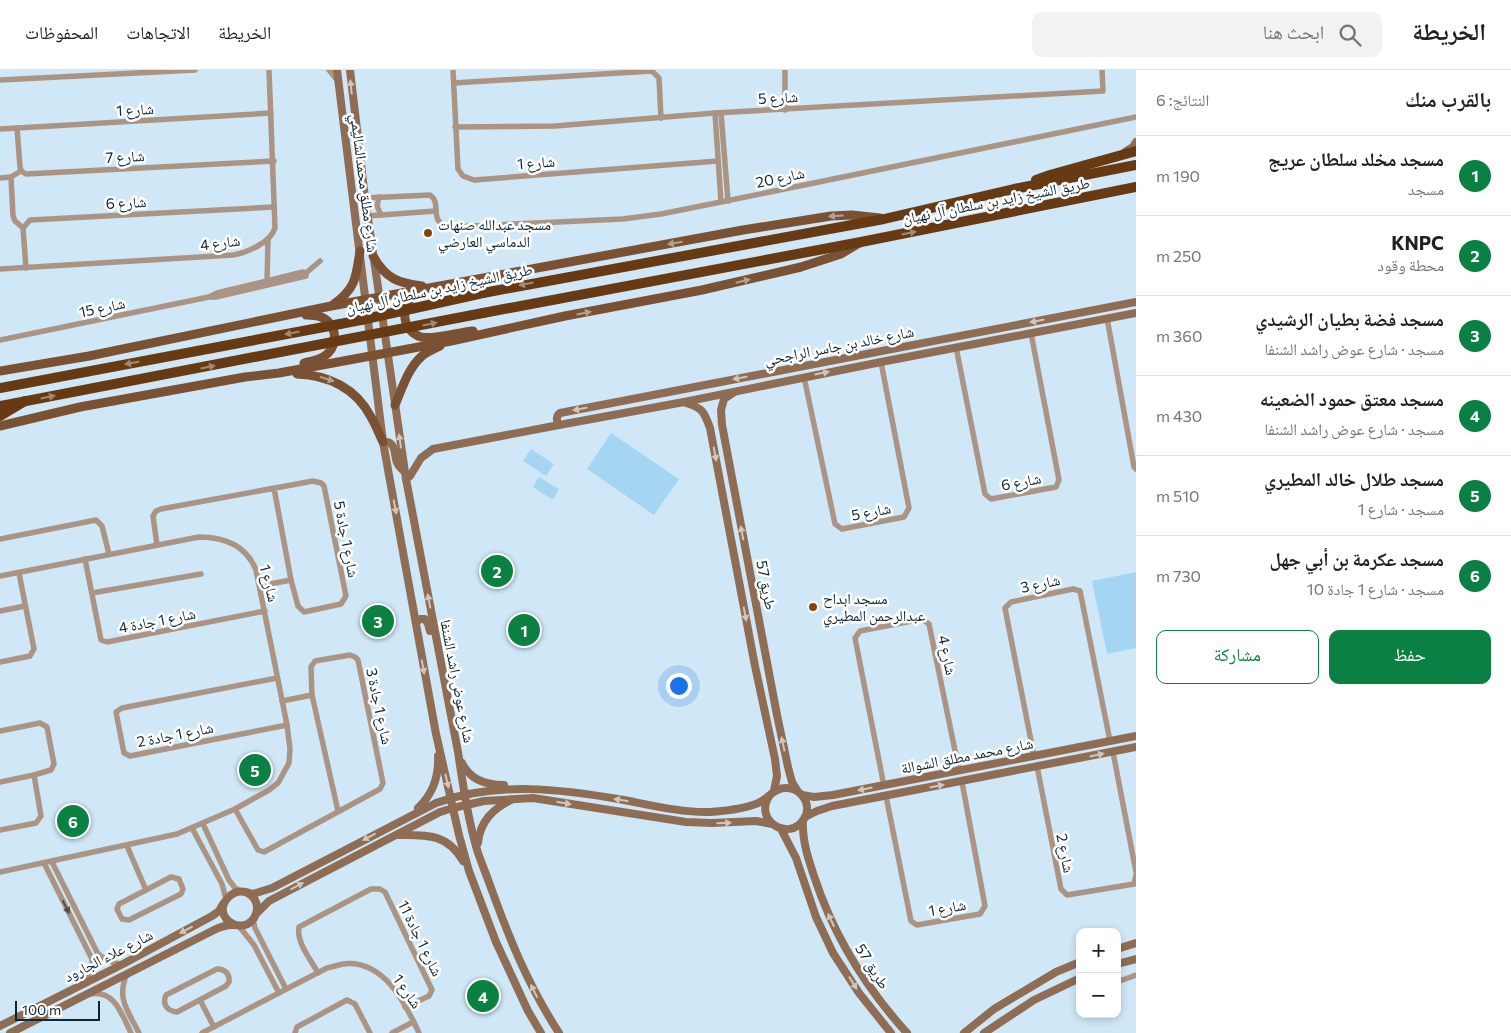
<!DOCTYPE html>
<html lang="ar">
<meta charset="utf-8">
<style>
body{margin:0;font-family:Commissioner,"Noto Naskh Arabic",sans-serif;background:#f2f2f2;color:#202124;direction:rtl}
.controls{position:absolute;right:15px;bottom:15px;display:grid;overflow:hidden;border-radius:10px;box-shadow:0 2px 8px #0003}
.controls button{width:45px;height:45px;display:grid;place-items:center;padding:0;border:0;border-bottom:1px solid #e0e0e0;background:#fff;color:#202124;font:25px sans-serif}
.scale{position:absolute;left:15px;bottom:12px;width:85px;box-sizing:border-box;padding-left:5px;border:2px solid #0d2534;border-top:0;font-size:14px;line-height:18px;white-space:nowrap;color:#0d2534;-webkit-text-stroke:4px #fff;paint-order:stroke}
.you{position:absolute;left:678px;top:615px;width:18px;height:18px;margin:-12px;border:4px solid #fff;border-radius:50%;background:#1a73e8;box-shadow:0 0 0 8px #1a73e833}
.badge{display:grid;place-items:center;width:32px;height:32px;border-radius:50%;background:#0b8043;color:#fff;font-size:16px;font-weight:700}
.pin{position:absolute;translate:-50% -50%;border:2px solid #fff;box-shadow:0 1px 5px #0006}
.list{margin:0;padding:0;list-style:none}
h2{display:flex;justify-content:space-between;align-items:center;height:65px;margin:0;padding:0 20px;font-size:21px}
h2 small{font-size:16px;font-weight:400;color:#757577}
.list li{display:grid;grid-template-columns:32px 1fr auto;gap:15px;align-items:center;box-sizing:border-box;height:80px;padding:0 20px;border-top:1px solid #e0e0e0}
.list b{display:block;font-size:19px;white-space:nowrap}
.list p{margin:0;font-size:16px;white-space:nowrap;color:#757577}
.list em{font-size:16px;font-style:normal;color:#757577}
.actions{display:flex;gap:10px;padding:15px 20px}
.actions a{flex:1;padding:11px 0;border:1px solid #0b8043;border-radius:10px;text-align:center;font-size:18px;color:#0b8043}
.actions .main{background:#0b8043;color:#fff}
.icon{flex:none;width:28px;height:28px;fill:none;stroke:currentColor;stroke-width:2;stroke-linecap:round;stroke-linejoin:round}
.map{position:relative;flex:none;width:1136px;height:963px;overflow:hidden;direction:ltr}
header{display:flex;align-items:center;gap:30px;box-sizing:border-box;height:70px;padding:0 25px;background:#fff;border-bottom:1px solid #e0e0e0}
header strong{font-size:24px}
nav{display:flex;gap:28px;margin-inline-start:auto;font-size:18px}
.search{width:350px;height:45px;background:#f2f2f2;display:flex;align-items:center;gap:12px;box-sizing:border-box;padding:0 18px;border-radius:10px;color:#757577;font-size:19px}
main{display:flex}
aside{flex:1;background:#fff}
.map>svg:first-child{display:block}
.green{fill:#a6d5f4}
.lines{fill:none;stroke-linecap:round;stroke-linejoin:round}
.street{stroke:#ab9483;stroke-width:5.5}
.secondary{stroke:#8f6d55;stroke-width:8}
.primary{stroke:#7a5233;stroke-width:9}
.highway{stroke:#673a13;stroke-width:10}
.highway-bridge{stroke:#673a13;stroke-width:10}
.oneway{fill:#d2c5bb}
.oneway2{fill:#b6a08f}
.oneway3{fill:#a48971}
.oneway4{fill:#4c5154}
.poi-dot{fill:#844606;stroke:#fff;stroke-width:2}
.labels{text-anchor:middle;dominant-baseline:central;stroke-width:5;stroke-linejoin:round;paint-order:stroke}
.street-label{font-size:15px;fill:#0d2534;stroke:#fff}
.poi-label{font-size:15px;fill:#0d2534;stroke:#fff;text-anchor:start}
</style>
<header>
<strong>الخريطة</strong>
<div class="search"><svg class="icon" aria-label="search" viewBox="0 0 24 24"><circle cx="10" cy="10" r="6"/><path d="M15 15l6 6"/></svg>ابحث هنا</div>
<nav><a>الخريطة</a><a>الاتجاهات</a><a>المحفوظات</a></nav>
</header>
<main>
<aside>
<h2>بالقرب منك<small>النتائج: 6</small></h2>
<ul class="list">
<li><span class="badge">1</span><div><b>مسجد مخلد سلطان عريج</b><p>مسجد</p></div><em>190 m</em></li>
<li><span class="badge">2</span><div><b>KNPC</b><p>محطة وقود</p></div><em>250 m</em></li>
<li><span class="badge">3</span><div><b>مسجد فضة بطيان الرشيدي</b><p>مسجد · شارع عوض راشد الشنفا</p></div><em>360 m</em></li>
<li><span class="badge">4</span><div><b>مسجد معتق حمود الضعينه</b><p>مسجد · شارع عوض راشد الشنفا</p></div><em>430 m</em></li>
<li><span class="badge">5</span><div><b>مسجد طلال خالد المطيري</b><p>مسجد · شارع 1</p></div><em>510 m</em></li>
<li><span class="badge">6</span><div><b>مسجد عكرمة بن أبي جهل</b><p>مسجد · شارع 1 جادة 10</p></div><em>730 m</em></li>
</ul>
<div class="actions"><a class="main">حفظ</a><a>مشاركة</a></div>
</aside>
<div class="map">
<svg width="1136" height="963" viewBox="0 0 1136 963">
<rect width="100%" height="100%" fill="#cfe7f6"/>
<g class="green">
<polygon points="611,363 679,409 654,445 587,399"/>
<polygon points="531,379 554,394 546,406 523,391"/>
<polygon points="539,407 559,419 553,430 533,417"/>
<polygon points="1136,502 1136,578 1107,584 1092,511"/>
</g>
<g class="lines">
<g class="street">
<polyline points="329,0 337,10"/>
<polyline points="453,0 458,99 463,106 474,110 718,91"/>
<polyline points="785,0 785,40"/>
<polyline points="0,10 195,0"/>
<polyline points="454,13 652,1 659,8 661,48"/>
<polyline points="715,43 721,132"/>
<polyline points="721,43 728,131"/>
<polyline points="455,57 555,56 715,43 1103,21 1102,0"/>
<polyline points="17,58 20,97 21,101 26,104 274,91"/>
<polyline points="0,59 271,43"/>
<polyline points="11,107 13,146 15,151 23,158"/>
<polyline points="0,108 11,107 21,101"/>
<polyline points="379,127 377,136 381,145"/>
<path d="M365,128l65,-3c13,9 -3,26 19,32l174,-8 38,-5 60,-12 415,-85"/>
<polyline points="367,146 436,141"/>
<polyline points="26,198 23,158 30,150 274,137"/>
<path d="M0,199l233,-14c14,-2 38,-13 42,-27l-6,-158"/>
<polygon points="303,202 306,203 306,206 216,227 209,227 217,223"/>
<polyline points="306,203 320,191"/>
<polyline points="267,212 268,169"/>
<polyline points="1107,248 1134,397 1136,399"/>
<polyline points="0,270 209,227"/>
<polyline points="956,277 985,424 991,429 1056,417 1059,410 1031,263"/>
<polyline points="804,307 835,454 842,459 904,447 909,438 881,292"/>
<polyline points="0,469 96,450 102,456 109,484"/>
<polyline points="157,475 153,446 156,441 161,439 313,411 321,413 324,416 346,526 341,534 304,542 298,536 291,510 274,418"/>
<polyline points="85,489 101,570 107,572 265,541"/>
<path d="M0,506l199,-39c25,0 47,8 57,33l31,155 3,24 -1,14 -11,20 -9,7 -34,19 -58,25 -177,38"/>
<polyline points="260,516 291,510"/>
<polyline points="92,523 201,504"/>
<polyline points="0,541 25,536"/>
<polyline points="0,592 30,586 34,579 19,503"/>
<polyline points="277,608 122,638 116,642 124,683 130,686 287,655"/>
<polyline points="282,631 312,625"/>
<polyline points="0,661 40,653 47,657 54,694 51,700 34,705 0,712"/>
<polyline points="1113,682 1136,802"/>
<polyline points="1034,686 1005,538 1011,532 1073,519 1080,521 1110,671"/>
<polyline points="1037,696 1061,819 1067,825 1134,814 1136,805"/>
<polyline points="884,716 855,568 860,561 922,549 929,554 959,700"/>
<polyline points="886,726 911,851 917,855 980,844 985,836 962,712"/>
<polyline points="235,739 258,780 264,782 380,719 383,713 358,590 355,587 350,585 315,591 311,597 312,625 338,741"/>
<polyline points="203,754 229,810 235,818 242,822"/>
<polyline points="192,758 222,814 226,829"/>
<polyline points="0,760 36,753 41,746 34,705"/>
<polyline points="127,776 146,820"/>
<path d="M52,792l46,92c9,7 14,9 25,10"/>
<path d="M44,793l48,96c1,12 -4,16 -11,24"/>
<polygon points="171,807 179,809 183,819 181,824 129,850 122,849 117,839 119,834"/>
<polyline points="253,850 255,858 286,919"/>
<polyline points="238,855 254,875 279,923"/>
<path d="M217,899c8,0 13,5 12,13l-3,4 -49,26c-10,-1 -15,-8 -11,-17z"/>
<path d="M318,903c-7,-13 -22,-31 -19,-46l72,-38h9l5,3 47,98 -3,6 -24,11"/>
<path d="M127,904c-11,24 1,37 12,59"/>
<polyline points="1117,912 1136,905"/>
<path d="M91,924c24,-4 31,21 40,39"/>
<polyline points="200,930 214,957"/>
<path d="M202,963l125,-65c5,-1 11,-3 16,-4 40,-5 62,38 76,69"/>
<polyline points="295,963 297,957 347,930 355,934 370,963"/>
<polyline points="392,963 413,952"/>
</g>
<g class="secondary">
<polyline points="337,0 383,372 436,664 459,765 469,801 496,872 528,941 541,963"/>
<path d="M350,0l15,128 41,281 52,273c5,33 10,68 20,101 4,11 8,21 12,32 19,53 38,100 69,148"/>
<polyline points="1125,82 1133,77 1136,72"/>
<path d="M1136,232l-576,111c-4,3 -4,8 -1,12l125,-23 197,-40 255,-49"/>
<polyline points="733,323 724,329 721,340 722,355 777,645 788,697 792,712 797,720"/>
<path d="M686,333c17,5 18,9 24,25l45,238 20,93 2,17 -3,15"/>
<path d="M383,372c3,0 6,-1 8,2 7,6 0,17 13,27"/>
<polyline points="406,409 410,406 421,388 433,379 559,355"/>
<polyline points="416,552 420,549 425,549 428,554 430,561"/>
<path d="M462,693c8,17 25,22 42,22"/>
<polyline points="802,725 814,727 833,725 1136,666"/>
<path d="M418,738c15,-14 21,-31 20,-52"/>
<polyline points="805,747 817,741 832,736 1136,677"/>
<path d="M803,751c-1,19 5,37 11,55 19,58 52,112 93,157"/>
<polyline points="781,759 796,788 816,847 833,883 859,923 891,963"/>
<path d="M398,765c28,0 49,-2 65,26"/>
<path d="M478,773c2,-22 15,-34 33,-43"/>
<path d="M246,822l7,2 19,-6 164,-85c61,-22 125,-14 188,-3 26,5 60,13 86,12 15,-1 40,-4 52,-11 8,-5 13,-13 23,-13 16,-1 28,17 19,31 -15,24 -52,1 -34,-24"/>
<polyline points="257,843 269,831 440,742 453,738 484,731 533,728 686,752 712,753 756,751 772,754"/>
<polyline points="1117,879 1136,873"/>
<polyline points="1117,894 1136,889"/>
<polyline points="0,956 123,894 212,846 219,841 223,834"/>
<path d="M10,963l204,-103c6,-3 13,-5 19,-5 4,0 8,1 12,0 10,-3 15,-16 10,-25 -15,-25 -51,11 -20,25"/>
<polyline points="964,963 994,939 1056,902 1080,892"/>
<polyline points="984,963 1034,930 1080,908"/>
</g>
<g class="primary">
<path d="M373,186c13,23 25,27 49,30"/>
<path d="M420,222c-20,8 -21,38 1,45 10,3 40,-5 52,-6"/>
<path d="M334,234c22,-16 22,-27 26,-53"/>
<path d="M304,293c8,-2 16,-3 22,-8 13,-10 11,-32 -5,-38 -5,-2 -10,-2 -15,-2"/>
<polyline points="0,301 89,286 331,236 743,160 831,146 852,145 880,148"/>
<path d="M297,304c31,1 59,14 74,43 5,8 8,17 12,25"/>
<path d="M395,335c7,-16 13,-37 27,-49 5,-4 12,-7 18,-10"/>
<polyline points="0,356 80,337 245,307 279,303 451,271 565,246 702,220 801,197 841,184 861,172"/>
</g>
<g class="highway">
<polyline points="1036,110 1050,105 1136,81"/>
<polyline points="483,223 884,149 1014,119 1136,95"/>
<polyline points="483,243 861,172 1136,117"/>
<polyline points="340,254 361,250"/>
<polyline points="0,346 25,331"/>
</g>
<g class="highway-bridge">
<polyline points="361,250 483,223"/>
<polyline points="0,318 340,254"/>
<polyline points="0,336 483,243"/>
</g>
</g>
<defs><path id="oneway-solid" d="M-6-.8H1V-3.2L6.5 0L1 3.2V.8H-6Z" transform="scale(1.25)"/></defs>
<g class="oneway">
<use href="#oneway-solid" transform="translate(351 17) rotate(-96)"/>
<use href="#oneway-solid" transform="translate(1037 251) rotate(169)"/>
<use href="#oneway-solid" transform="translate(822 303) rotate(-11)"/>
<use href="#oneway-solid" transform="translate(740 308) rotate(169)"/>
<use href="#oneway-solid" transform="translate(580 339) rotate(169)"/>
<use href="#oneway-solid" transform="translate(400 371) rotate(-98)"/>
<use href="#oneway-solid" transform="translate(715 384) rotate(79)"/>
<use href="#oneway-solid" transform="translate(395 437) rotate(79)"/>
<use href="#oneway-solid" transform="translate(742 463) rotate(-101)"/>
<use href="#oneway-solid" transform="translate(429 531) rotate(-101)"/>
<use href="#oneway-solid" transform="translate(745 544) rotate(79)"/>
<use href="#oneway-solid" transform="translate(423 597) rotate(80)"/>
<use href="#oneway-solid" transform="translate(783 674) rotate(-102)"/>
<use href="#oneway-solid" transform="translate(1097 685) rotate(-12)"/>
<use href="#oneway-solid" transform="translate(447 711) rotate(77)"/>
<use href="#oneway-solid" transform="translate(937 716) rotate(-11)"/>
<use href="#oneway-solid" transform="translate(865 719) rotate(169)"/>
<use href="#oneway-solid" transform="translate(621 730) rotate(-171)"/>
<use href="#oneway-solid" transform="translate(564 733) rotate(10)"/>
<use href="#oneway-solid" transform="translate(724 753) rotate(-1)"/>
<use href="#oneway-solid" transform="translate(369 767) rotate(152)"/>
<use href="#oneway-solid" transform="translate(297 816) rotate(-28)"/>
<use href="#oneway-solid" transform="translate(831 850) rotate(-115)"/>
<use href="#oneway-solid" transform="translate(186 860) rotate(152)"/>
<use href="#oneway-solid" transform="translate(853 913) rotate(58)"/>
<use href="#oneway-solid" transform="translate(534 921) rotate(-117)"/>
</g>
<g class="oneway2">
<use href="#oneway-solid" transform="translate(836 146) rotate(177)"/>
<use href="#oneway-solid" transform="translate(675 173) rotate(170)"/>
<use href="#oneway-solid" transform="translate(743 211) rotate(-13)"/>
<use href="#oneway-solid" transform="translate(584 243) rotate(-11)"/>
<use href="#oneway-solid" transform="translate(327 309) rotate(18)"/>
</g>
<g class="oneway3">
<use href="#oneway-solid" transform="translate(909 163) rotate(-11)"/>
<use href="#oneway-solid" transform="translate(526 214) rotate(169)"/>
<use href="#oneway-solid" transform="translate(430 254) rotate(-11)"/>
<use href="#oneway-solid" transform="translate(292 263) rotate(169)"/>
<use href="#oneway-solid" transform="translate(132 293) rotate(169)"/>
<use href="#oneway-solid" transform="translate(208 297) rotate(-11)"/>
<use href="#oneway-solid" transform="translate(48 327) rotate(-11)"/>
</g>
<use class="oneway4" href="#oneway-solid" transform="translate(66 837) rotate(63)"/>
<g class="poi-dot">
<circle cx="428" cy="163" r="5"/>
<circle cx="813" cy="537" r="5"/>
</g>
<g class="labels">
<g class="street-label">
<text transform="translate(778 27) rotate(-3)">شارع 5</text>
<text transform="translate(135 39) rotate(-3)">شارع 1</text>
<text transform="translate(125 86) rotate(-3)">شارع 7</text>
<text transform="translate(536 92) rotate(-4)">شارع 1</text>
<text transform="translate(780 107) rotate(-12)">شارع 20</text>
<text transform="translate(365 113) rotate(83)">شارع مطلق محمدالشاليمي</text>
<text transform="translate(996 130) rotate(-11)">طريق الشيخ زايد بن سلطان آل نهيان</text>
<text transform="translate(126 132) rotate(-3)">شارع 6</text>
<text transform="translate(220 172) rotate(-7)">شارع 4</text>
<text transform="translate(439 218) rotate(-12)">طريق الشيخ زايد بن سلطان آل نهيان</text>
<text transform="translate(102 237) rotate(-12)">شارع 15</text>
<text transform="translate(839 275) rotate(-11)">شارع خالد بن جاسر الراجحي</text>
<text transform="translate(1021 411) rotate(-11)">شارع 6</text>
<text transform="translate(871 441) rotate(-11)">شارع 5</text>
<text transform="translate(347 469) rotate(79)">شارع 1 جادة 5</text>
<text transform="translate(270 513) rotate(76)">شارع 1</text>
<text transform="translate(1040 513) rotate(-12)">شارع 3</text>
<text transform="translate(767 515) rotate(79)">طريق 57</text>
<text transform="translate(157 550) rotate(-11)">شارع 1 جادة 4</text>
<text transform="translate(948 585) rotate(78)">شارع 4</text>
<text transform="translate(458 611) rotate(79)">شارع عوض راشد الشنفا</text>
<text transform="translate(380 636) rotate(78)">شارع 1 جادة 3</text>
<text transform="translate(175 664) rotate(-11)">شارع 1 جادة 2</text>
<text transform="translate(967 685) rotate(-11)">شارع محمد مطلق الشوالة</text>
<text transform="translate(1066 783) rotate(79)">شارع 2</text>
<text transform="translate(947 837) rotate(-10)">شارع 1</text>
<text transform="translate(421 868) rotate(64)">شارع 1 جادة 11</text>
<text transform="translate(108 885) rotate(-27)">شارع علاء الجارود</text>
<text transform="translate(873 896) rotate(58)">طريق 57</text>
<text transform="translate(408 921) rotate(55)">شارع 1</text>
</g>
<g class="poi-label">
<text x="438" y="154">مسجد عبدالله صنهات<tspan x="438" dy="17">الدماسي العارضي</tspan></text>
<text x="823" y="528">مسجد ابداح<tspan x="823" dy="17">عبدالرحمن المطيري</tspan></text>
</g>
</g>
</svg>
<div class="controls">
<button>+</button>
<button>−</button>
</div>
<div class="scale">100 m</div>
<div class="you"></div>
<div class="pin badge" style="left:524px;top:560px">1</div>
<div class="pin badge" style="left:497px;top:501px">2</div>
<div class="pin badge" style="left:378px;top:551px">3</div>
<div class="pin badge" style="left:483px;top:926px">4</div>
<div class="pin badge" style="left:255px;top:700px">5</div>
<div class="pin badge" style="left:73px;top:751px">6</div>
</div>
</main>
